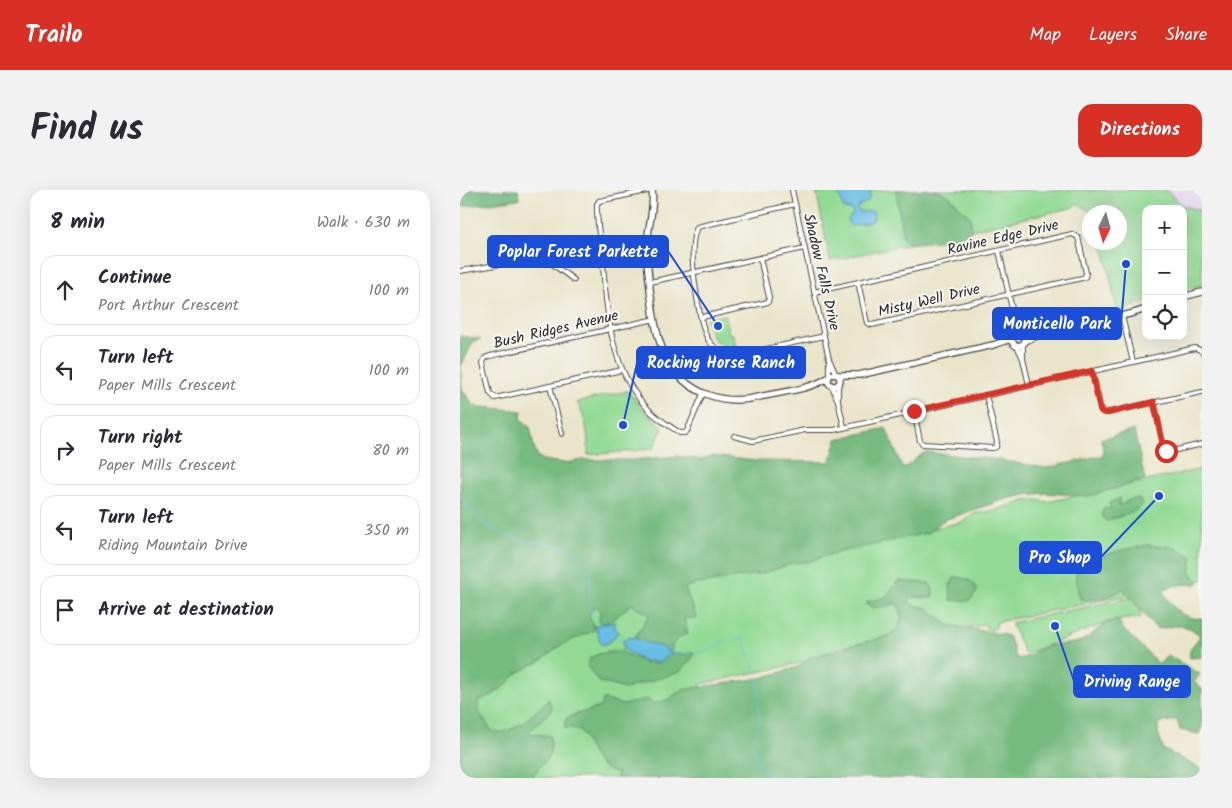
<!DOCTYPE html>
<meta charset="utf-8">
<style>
body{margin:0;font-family:Kalam,sans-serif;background:#f2f2f3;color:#2b2b33}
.controls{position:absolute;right:15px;top:15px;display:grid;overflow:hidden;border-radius:10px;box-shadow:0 5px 20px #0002}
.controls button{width:45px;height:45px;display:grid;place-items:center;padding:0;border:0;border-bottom:1px solid #e1e1e2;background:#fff;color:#2b2b33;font:25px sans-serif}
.compass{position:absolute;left:622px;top:15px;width:45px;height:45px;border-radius:50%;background:#fff;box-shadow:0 5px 20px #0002;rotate:185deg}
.stop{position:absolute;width:15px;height:15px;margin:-11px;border:4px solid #d93025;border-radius:50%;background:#fff}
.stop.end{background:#d93025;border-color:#fff;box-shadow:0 1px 5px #0008}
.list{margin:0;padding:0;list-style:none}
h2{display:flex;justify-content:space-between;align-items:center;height:65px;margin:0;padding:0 20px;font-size:21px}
h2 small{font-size:16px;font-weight:400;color:#7c7c81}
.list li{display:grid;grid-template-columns:32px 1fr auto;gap:15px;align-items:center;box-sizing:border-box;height:70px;margin:0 10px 10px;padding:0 10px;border:1px solid #e1e1e2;border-radius:15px}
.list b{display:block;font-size:19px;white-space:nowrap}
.list p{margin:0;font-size:16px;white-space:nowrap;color:#7c7c81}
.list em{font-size:16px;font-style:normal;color:#7c7c81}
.icon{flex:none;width:28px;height:28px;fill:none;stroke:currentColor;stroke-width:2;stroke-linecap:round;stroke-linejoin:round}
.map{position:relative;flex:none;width:742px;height:588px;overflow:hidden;border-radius:15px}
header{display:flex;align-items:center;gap:30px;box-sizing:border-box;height:70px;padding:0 25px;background:#d93025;color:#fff}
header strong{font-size:24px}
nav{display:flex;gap:28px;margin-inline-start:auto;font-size:18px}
.intro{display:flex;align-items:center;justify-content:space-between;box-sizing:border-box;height:120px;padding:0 30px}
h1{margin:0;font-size:35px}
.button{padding:12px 22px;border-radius:15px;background:#d93025;color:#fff;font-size:18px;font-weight:700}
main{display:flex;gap:30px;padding:0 30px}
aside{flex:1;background:#fff;border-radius:15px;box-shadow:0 5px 20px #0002}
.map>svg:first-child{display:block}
.built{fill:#e6d3f0}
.green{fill:#92da94;stroke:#5e8260}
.forest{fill:#75ba7e;stroke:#507254}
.water{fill:#67bee4;stroke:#497488}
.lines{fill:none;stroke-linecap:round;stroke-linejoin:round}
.stream{stroke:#67bee4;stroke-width:1}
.street-casing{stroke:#484743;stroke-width:6}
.secondary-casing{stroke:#484743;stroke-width:8}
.street{stroke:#fff;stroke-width:4}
.secondary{stroke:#fff;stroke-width:5.5}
.route{stroke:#d93025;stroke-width:6}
.labels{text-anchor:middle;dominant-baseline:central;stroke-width:4;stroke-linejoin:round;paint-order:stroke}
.street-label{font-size:15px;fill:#2b2b2b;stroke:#f6f6f2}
.leader{fill:none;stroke:#1d4ed8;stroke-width:2}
.callout-dot{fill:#1d4ed8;stroke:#f6f6f2;stroke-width:2}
.callout{fill:#1d4ed8;stroke:#1d4ed8;stroke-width:2}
.callout-label{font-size:16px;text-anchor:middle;font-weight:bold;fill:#fff}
</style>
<header>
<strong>Trailo</strong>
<nav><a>Map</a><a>Layers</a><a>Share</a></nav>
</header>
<div class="intro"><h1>Find us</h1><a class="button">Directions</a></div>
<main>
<aside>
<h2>8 min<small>Walk · 630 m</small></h2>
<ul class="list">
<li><svg class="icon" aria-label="ahead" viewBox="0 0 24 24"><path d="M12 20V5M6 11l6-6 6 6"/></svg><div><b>Continue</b><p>Port Arthur Crescent</p></div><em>100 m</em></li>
<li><svg class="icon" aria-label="left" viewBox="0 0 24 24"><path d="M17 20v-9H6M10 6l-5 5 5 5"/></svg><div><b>Turn left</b><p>Paper Mills Crescent</p></div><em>100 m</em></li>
<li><svg class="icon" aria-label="right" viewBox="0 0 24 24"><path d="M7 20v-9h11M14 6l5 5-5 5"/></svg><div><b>Turn right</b><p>Paper Mills Crescent</p></div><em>80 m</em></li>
<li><svg class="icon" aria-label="left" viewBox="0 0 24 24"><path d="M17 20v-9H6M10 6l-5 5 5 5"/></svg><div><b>Turn left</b><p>Riding Mountain Drive</p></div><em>350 m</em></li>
<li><svg class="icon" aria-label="arrive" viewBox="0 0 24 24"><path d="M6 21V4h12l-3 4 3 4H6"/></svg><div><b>Arrive at destination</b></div></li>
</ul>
</aside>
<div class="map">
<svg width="742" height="588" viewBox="0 0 742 588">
<rect width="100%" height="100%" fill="#f6f6f2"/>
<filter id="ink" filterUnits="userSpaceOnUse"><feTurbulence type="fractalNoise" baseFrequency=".02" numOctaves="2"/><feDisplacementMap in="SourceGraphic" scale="10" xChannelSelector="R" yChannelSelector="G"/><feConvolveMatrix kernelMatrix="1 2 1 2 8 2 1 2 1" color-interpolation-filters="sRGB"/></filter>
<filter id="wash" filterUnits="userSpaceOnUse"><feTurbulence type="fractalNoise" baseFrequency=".0096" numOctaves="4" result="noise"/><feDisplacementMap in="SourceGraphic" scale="20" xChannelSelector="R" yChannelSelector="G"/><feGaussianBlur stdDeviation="1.12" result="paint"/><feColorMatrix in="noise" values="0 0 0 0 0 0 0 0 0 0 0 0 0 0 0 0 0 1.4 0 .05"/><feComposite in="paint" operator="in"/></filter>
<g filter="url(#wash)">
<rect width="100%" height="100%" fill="#eae5ca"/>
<polygon class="built" points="706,0 742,0 742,21 723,16"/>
<g class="green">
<polygon points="356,0 706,0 723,16 742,21 742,95 723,101 723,19 686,19 686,112 657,121 643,53 660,52 660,22 632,22 618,14 611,18 370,71"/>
<path d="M265,125l4,19h4l3,14c-21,-2 -24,-9 -30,-29z"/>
<path d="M168,201l16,20 19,16 -10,22 -65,6c0,-22 -1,-33 -11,-53z"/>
<polygon points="742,279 742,390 537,432 536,437 532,440 526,439 526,434 241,494 221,588 0,588 0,436 201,399 502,332 514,324 536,320 568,310 577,310 587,312"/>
<polygon points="678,406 681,427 648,432 565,464 551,433"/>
</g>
<g class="forest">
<polygon points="0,0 58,0 59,9 0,17"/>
<path d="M436,0h39l13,5 23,23v13c-17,11 -43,10 -63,13l-5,-5z"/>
<path d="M0,146l21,3 -8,3 -13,26 2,21 12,17 48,5 -1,8 9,8 4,21 4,9 6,3 20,3 19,-3h49l45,-4 24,4 11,-4 45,5 73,1 7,-23 49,-11 17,41 22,-17 67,7 54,9 58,-13 -3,-16 33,-9 11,50 -57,16 -42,-3 -21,2 -19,4 -62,21 -17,13 -96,21 -23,8 -15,1 -29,10 -77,13 -2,2 12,31 -13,-1 4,16c-12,3 -16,7 -17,20h13l10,-2 -1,5 -13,15 -55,17 -26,-7 -12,-16 3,-8 9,-4 22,-4c6,7 17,6 24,14l3,-3 6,3 5,-3 -25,-22 15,-24 -18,-11c-9,7 -20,21 -32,19l1,-13 -6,-4 -5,10 6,14 -34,15 -19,15 -25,13 -10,11 -13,10 -16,7c-1,8 3,15 8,21 2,3 4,8 7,9 17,8 44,-21 56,-32l3,10 -24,24 22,3c4,23 -7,25 -19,42h-71z"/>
<polygon points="660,308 659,316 671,309 679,309 682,313 679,319 648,331 645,330 642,325 643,319 651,318 649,313"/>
<path d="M687,355c20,2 30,0 46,13 -5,19 -2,11 5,25l-2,1c-11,1 -24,-1 -33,7 8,16 21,30 39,27v39l-12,1c-2,-11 5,-14 10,-22 -14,-14 -24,-10 -42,-7l-3,-2 -32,-38c-15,9 -26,12 -43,10l-4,-17v-10c19,-17 47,-23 71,-27z"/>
<path d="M495,387c10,1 20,3 22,15l-8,9 -18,-1 -1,-15z"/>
<path d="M438,391l31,2c4,5 5,9 3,15l-19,-1 -4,3 1,4 17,4 21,17 59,10c6,7 6,15 9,23 12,2 19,-8 29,-11 12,-4 25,-2 36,-6 13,-5 23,-23 38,-20l3,7 37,36 9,-9 32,19 -6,8 8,7v37l-3,8 -19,-4 -3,-10 -19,3v9l5,17 38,20 1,9h-585v-5c-20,-2 -28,-26 -36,-42l-8,-3h-9l2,-9 7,-4 28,-8 2,-8 20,6 24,-6 5,4h5l12,-4 12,-9 80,-12 34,-10 9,-4 5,-6 39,-12 38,-9 12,-8 3,-11 -1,-10 -3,-4 -24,4 -6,-3v-3l19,-5z"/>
</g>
<g class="water">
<polygon points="377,0 411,0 409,10 397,18 399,22 413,21 414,29 410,32 391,36 388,33 388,29 393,24 391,20 384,19"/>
<path d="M154,432l1,6 3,3c-2,7 -8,10 -14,14l-3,-1 -6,-19z"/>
<path d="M170,447l34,11 6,5 -11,10 -9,-2 -6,1c-6,-6 -13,-7 -20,-13l-1,-9h3l-1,-1z"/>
</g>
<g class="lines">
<g class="stream">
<path d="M0,305c14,23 36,42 64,46 20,3 46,1 61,19 14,18 -6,51 16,64"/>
<polyline points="210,463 235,464 251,459 264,451 283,448 296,481"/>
<polyline points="296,487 298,492 299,532 293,554 298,575 310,588"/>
</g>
</g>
</g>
<g filter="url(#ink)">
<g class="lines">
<defs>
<g id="street">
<path d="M192,0l-53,11 -2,3c-1,16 4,43 6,61 4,50 8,108 47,146 9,9 20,15 30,22h5l2,-2 16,-37"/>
<polyline points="332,0 369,169 376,185"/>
<path d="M335,14l-98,23c-2,5 -4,12 -4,18 -2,19 6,81 16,96 7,10 19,15 30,14l85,-19"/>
<polyline points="539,61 554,128 561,143"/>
<polyline points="0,81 72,69 91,73 114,90"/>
<polyline points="190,92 345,58"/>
<polyline points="354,102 612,44 618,47 626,83 625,87 622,88 412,135 407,133 398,92"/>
<polyline points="662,126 673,172"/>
<polyline points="242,127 308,112 309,107 300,68"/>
<polyline points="553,130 554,145"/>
<polyline points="563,154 563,169 569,195"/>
<polyline points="557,156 563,169"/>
<polyline points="369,171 369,187"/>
<polyline points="162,180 35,208 30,203 23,173 25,168 30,166 195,129"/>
<polyline points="632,181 641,220 645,223 742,202"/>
<polyline points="378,194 378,211 384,237"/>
<polyline points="90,196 102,244"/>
<polyline points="372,196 377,209"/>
<polyline points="694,212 704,259 708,262 742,254"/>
<polyline points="454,221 460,251 463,254 533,258 536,257 537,252 526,205"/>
<polyline points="274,246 293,251 345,240 374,240 735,158 740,160 742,162"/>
</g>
<g id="secondary">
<path d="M192,0c3,20 -5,38 -5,57 -1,14 2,28 3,42 3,23 6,50 17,70 18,34 56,47 92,38 22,-5 50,-7 69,-19"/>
<polyline points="723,107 742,102"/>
<path d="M565,151c36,-17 83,-18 121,-32"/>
<circle cx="374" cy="190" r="6"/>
<polyline points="377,185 399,185 533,155 548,150 558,143 564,146 565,152 562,155 556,156 552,152 552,147"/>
</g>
</defs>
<use href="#street" class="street-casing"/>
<use href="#secondary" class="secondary-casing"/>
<use href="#street" class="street"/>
<use href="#secondary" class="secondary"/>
</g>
</g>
<g class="lines" filter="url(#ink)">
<polyline class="route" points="454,221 632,181 640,220 642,222 648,223 694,212 704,259 706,261"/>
</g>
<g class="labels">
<g class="street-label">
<text transform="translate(543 48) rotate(-13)">Ravine Edge Drive</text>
<text transform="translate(361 82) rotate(77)">Shadow Falls Drive</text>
<text transform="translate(469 111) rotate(-13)">Misty Well Drive</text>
<text transform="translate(96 140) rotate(-13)">Bush Ridges Avenue</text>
</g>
</g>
<path class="leader" d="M258 136L208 61M666 74L661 134M163 235L177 173M699 306L641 367M595 436L614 491"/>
<g class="callout-dot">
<circle cx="258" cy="136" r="5"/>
<circle cx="666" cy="74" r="5"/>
<circle cx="163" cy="235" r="5"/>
<circle cx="699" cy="306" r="5"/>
<circle cx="595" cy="436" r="5"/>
</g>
<g class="callout">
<rect x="28" y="46" width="180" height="31" rx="5"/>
<rect x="533" y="118" width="128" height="31" rx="5"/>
<rect x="177" y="157" width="168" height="31" rx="5"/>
<rect x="560" y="352" width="81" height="31" rx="5"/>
<rect x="614" y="476" width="116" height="31" rx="5"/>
</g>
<g class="callout-label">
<text x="118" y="67">Poplar Forest Parkette</text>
<text x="597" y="139">Monticello Park</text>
<text x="261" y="178">Rocking Horse Ranch</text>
<text x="600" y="373">Pro Shop</text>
<text x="672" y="497">Driving Range</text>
</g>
</svg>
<div class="controls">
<button>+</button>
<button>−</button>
<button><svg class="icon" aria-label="locate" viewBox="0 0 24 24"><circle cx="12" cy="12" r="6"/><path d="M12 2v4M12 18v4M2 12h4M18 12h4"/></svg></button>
</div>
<svg class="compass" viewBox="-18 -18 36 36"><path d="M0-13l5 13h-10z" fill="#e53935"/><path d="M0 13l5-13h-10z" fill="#7c7c81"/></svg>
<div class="stop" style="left:706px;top:261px"></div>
<div class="stop end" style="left:454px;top:221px"></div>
</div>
</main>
